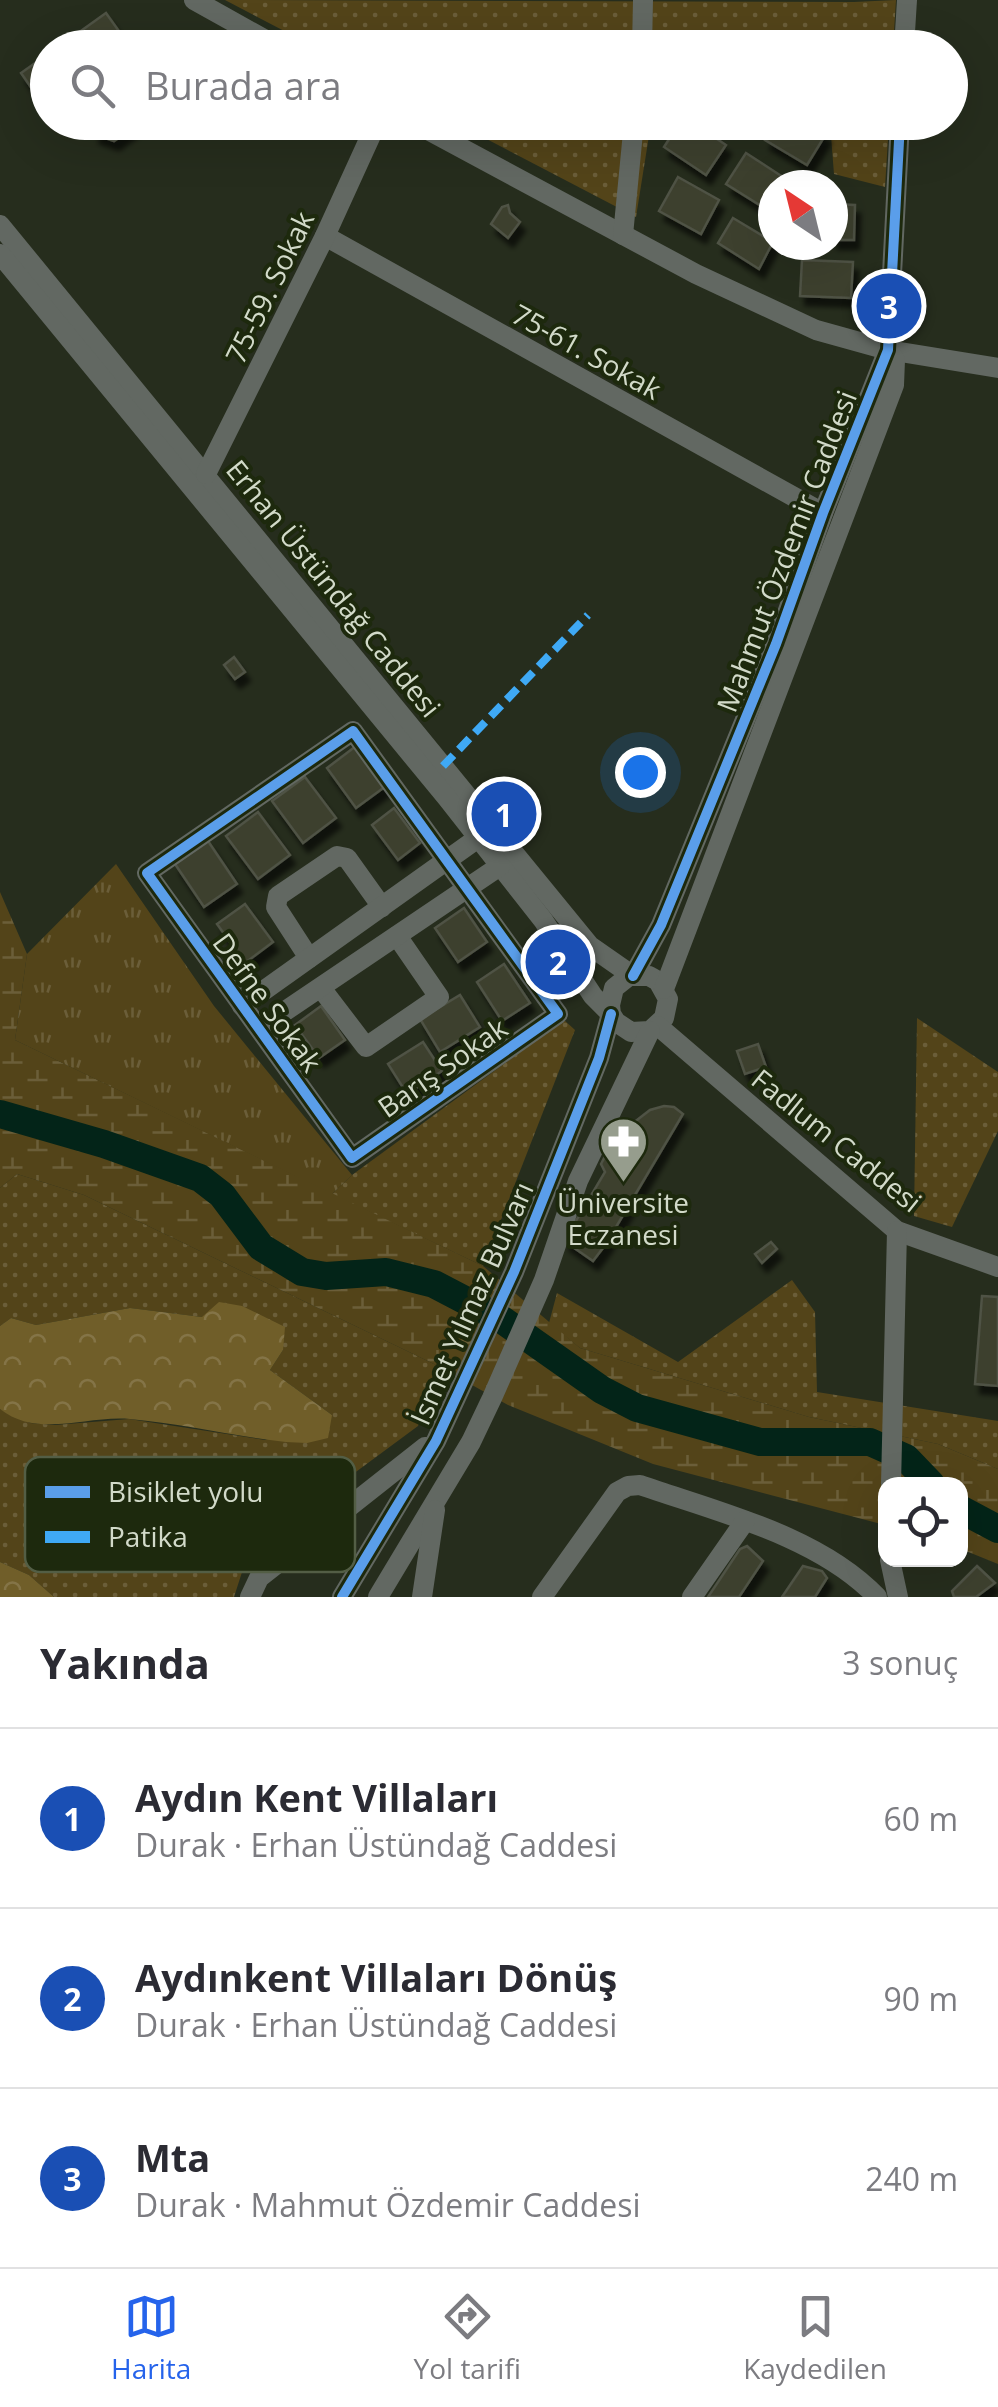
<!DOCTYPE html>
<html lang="tr">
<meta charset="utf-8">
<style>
body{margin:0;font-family:"Open Sans",sans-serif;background:#f2f2f3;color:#2b2b33}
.controls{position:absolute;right:30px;bottom:30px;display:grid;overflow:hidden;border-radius:20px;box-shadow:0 10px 40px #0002}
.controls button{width:90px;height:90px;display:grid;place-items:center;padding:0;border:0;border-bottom:2px solid #e1e1e2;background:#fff;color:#2b2b33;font:50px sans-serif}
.compass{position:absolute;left:758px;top:170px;width:90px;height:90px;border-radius:50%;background:#fff;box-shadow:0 10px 40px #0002;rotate:325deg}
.you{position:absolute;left:640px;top:772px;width:35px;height:35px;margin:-25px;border:8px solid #fff;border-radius:50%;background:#1a73e8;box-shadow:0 0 0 15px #1a73e833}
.badge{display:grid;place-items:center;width:65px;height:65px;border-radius:50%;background:#2563eb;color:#fff;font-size:32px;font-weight:700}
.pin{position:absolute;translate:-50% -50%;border:5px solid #fff;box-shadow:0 2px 10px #0006}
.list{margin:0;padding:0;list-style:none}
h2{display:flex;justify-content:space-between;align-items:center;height:130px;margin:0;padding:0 40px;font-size:42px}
h2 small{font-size:32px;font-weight:400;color:#7c7c81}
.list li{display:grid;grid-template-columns:65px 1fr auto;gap:30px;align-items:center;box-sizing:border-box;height:180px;padding:0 40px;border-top:2px solid #e1e1e2}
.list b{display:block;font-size:38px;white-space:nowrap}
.list p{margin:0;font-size:32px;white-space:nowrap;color:#7c7c81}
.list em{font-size:32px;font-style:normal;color:#7c7c81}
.icon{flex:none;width:55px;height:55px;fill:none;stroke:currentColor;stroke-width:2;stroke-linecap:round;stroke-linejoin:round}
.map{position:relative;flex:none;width:998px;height:1597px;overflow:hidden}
.search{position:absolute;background:#fff;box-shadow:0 10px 40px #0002;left:30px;right:30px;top:30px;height:110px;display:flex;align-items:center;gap:25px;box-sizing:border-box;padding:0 35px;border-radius:55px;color:#7c7c81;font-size:38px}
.sheet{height:670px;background:#fff}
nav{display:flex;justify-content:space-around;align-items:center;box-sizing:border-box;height:140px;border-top:2px solid #e1e1e2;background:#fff;font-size:28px;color:#7c7c81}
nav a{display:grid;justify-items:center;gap:5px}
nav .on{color:#2563eb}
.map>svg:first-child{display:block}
.grass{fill:url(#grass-dots)}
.forest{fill:url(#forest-crowns)}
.wetland{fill:url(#wetland-marsh)}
.park{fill:url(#park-tufts)}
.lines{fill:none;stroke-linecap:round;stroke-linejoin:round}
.river{stroke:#032418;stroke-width:28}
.building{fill:#3e412f;stroke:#4f5245;stroke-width:2.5;filter:url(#shadow)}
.minor{stroke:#626862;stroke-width:20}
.quiet{stroke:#3fa9f5;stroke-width:8;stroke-dasharray:15 8;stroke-linecap:butt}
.cycleway-casing{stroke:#1d290d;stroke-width:16}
.cycleway{stroke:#5a9eea;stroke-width:10}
.labels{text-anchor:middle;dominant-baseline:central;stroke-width:8;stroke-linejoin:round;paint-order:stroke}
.street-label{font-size:28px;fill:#d2dac9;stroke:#1d290d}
.poi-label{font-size:28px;fill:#d2dac9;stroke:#1d290d}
.key{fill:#1d290d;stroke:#535e45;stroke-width:2.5}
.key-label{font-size:28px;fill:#d2dac9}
</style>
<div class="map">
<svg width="998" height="1597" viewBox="0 0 998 1597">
<defs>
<pattern id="grass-dots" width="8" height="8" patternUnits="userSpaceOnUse" patternTransform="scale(2.5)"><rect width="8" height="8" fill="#534419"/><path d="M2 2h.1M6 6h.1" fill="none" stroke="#6b5e39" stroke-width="1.8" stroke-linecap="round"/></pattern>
<pattern id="forest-crowns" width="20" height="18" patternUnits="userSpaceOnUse" patternTransform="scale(2.5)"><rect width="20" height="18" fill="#705e29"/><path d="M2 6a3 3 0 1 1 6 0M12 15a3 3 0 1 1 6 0" fill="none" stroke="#847447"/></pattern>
<pattern id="wetland-marsh" width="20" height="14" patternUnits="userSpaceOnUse" patternTransform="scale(2.5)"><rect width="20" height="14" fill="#534419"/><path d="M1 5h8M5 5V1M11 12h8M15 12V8" fill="none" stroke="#6b5e39"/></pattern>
<pattern id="park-tufts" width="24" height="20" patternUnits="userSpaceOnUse" patternTransform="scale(2.5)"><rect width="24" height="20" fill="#534419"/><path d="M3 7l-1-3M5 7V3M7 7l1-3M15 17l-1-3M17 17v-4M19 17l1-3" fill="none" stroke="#6b5e39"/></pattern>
<filter id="shadow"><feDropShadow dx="5" dy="9" stdDeviation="2.5" flood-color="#0009"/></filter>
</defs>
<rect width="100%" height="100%" fill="#262d1d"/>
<g class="grass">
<polygon points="225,0 854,2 896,0 893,48 315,47"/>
<polygon points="456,123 651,123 636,217"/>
<polygon points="830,123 889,123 885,187 834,174"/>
<polygon points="917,1018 998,1072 998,1131 952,1227 914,1216"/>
<polygon points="564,1020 575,1030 483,1266 332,1194 352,1175"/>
<polygon points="17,1174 84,1195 436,1365 418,1426 280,1528 243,1569 234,1597 54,1597 29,1575 0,1562 0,1409 30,1423 55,1425 129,1419 265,1440 332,1415 270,1370 283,1350 202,1317 130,1308 36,1325 11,1318 0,1326 0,1188"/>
<polygon points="792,1280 815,1312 817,1392 998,1421 998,1469 938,1444 809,1417 580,1348 549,1323 557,1293 678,1362"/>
</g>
<g class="forest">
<path d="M219,1302l23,4 43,21 -2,23 -13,20 62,45 -4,23 -21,5 -21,-1c-52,-6 -103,-18 -156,-23 -43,-4 -92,20 -130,-10v-83l11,-8 25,7 94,-17 72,9z"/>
<polygon points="0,1562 29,1575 54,1597 0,1597"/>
</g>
<polygon class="wetland" points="0,892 27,954 15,1040 483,1266 580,1348 809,1417 938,1444 998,1469 998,1564 961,1549 960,1484 886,1484 885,1525 653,1464 508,1405 436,1365 84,1195 17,1174 0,1188"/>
<polygon class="park" points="116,864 214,1006 352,1175 332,1194 15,1040 27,954"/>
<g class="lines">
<g class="river">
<polyline points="0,1114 104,1144 200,1178 222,1195 261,1247 302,1272 326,1276 386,1272 434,1284 501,1319 602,1390 637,1408 760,1442 870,1442 906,1458 931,1484"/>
<polyline points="960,1509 998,1529"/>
</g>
</g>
<g class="building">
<polygon points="106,13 131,48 57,48"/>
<polygon points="48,54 48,112 21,73"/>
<polygon points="98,122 141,122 114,141 94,134"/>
<polygon points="680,122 692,122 726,145 706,175 664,147"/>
<polygon points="776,122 806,122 826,134 807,165 765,140"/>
<polygon points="746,153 786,179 782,185 773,185 773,198 766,209 726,184"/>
<polygon points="678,177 719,200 701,234 659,211"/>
<polygon points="833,204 855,205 854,240 833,240"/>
<polygon points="508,205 510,213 520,222 508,238 491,224 502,207"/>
<polygon points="733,218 773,242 759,269 718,243"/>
<polygon points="802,260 853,262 851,298 800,296"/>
<polygon points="234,657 245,672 235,679 224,665"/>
<polygon points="356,746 386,786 356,808 327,768"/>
<polygon points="305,777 336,818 303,843 272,801"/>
<polygon points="394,808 420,843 398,860 372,825"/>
<polygon points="258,812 290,855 258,879 226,836"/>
<polygon points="208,841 237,884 204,907 175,864"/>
<polygon points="245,904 273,942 245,963 217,924"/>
<polygon points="464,908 487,942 458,962 435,928"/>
<polygon points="504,964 530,1003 502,1021 477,982"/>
<polygon points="460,995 480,1027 440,1052 420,1019"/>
<polygon points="321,1006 345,1040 319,1058 295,1025"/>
<polygon points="423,1042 442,1071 407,1094 388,1064"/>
<polygon points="758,1044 766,1067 745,1074 737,1051"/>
<polygon points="664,1106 674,1107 683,1114 606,1244 593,1261 564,1241 605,1172 601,1164 615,1137 650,1110"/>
<polygon points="771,1242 777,1249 762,1263 755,1254"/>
<polygon points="982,1296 998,1297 998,1386 975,1384"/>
<polygon points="747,1546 763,1561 739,1597 708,1597 740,1549"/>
<polygon points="803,1566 822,1571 827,1578 815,1597 782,1597"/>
<polygon points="977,1566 995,1583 976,1597 954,1597 952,1591"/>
</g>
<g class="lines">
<g class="minor">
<polyline points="194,0 280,48"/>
<polyline points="642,48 643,0"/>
<polyline points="904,48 907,0"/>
<polyline points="413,122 696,274 816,330 888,350 998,368"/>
<polyline points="0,225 590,946 633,976"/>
<polyline points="623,235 634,122"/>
<polyline points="325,236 823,513"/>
<polyline points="0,254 447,798 543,920 593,996 611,1014 616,1022 631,1032 650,1031 664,1018 668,999 658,981 649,976 629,976 614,988 610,1005 611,1014 599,1058 514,1272 436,1441 342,1597"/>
<polyline points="206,474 325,236 377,122"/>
<polygon points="353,731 558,1014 352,1158 147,873"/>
<polyline points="309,958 276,907 278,896 337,856 347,858 382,907"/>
<polyline points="633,976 661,925 776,644 823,513 888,350 900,122"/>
<polyline points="321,988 366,1047 439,997 397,936"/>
<polyline points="664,989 894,385 895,360 888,350"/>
<polyline points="242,1006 478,838"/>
<polyline points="658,1026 897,1231 998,1267"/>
<polyline points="260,1028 500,866"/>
<polyline points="891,1484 897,1231"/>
<polyline points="890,1560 898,1597"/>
<polyline points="250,1597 259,1578 425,1447"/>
<polyline points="378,1597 471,1442 492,1398 544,1280 578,1181 650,1031"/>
<polyline points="422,1597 435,1510"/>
<path d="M542,1597l75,-105 11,-6 12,-1c78,27 179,51 237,112"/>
<polyline points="692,1597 745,1521"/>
</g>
<polyline class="quiet" points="443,766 588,615"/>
<defs>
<g id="cycleway">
<polygon points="353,731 558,1014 352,1158 147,873"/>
<polyline points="633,976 661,925 776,644 823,513 888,350 900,122"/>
<polyline points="342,1597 436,1441 514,1272 599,1058 611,1014"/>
</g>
</defs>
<use href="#cycleway" class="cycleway-casing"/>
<use href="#cycleway" class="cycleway"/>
</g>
<defs>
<symbol id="pharmacy-pin" viewBox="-11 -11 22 30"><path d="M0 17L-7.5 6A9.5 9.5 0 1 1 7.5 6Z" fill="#969d8d" stroke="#1d290d"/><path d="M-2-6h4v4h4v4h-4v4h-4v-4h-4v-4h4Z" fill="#fff"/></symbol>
</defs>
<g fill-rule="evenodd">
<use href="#pharmacy-pin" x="596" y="1114" width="55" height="75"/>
</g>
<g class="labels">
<g class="street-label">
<text transform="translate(269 287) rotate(-64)">75-59. Sokak</text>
<text transform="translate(587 351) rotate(29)">75-61. Sokak</text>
<text transform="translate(786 551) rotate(-69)">Mahmut Özdemir Caddesi</text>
<text transform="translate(334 588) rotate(51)">Erhan Üstündağ Caddesi</text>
<text transform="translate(268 1002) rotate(54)">Defne Sokak</text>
<text transform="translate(442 1067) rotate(-35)">Barış Sokak</text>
<text transform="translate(837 1140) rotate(39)">Fadlum Caddesi</text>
<text transform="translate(471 1303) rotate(-66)">İsmet Yılmaz Bulvarı</text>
</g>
<g class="poi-label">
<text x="623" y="1202">Üniversite<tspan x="623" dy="32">Eczanesi</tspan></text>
</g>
</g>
<rect x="25" y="1457" width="330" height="115" rx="15" class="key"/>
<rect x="45" y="1486" width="45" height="12" fill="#5a9eea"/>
<rect x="45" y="1531" width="45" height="12" fill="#3fa9f5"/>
<g class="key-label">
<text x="108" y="1502">Bisiklet yolu</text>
<text x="108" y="1547">Patika</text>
</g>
</svg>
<div class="controls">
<button><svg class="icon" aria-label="locate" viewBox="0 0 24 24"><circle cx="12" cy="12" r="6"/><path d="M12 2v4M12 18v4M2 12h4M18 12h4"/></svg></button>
</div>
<svg class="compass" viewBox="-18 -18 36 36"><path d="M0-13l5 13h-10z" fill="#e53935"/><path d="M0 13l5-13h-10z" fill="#7c7c81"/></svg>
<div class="you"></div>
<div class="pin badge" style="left:504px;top:814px;background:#1a4fb4">1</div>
<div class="pin badge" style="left:558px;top:962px;background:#1a4fb4">2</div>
<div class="pin badge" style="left:889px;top:306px;background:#1a4fb4">3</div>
<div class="search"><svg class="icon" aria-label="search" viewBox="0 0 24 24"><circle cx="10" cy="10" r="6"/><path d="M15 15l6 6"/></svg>Burada ara</div>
</div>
<section class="sheet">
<h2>Yakında<small>3 sonuç</small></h2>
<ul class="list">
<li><span class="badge" style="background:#1a4fb4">1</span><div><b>Aydın Kent Villaları</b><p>Durak · Erhan Üstündağ Caddesi</p></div><em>60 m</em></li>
<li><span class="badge" style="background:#1a4fb4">2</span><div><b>Aydınkent Villaları Dönüş</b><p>Durak · Erhan Üstündağ Caddesi</p></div><em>90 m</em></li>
<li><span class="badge" style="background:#1a4fb4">3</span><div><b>Mta</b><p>Durak · Mahmut Özdemir Caddesi</p></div><em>240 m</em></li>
</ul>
</section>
<nav>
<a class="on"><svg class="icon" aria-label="map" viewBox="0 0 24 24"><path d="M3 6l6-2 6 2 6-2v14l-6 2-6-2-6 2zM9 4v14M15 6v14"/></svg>Harita</a>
<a><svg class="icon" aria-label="directions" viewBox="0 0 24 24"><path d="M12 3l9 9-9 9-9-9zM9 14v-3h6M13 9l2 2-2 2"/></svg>Yol tarifi</a>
<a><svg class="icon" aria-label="saved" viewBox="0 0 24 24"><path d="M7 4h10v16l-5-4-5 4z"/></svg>Kaydedilen</a>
</nav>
